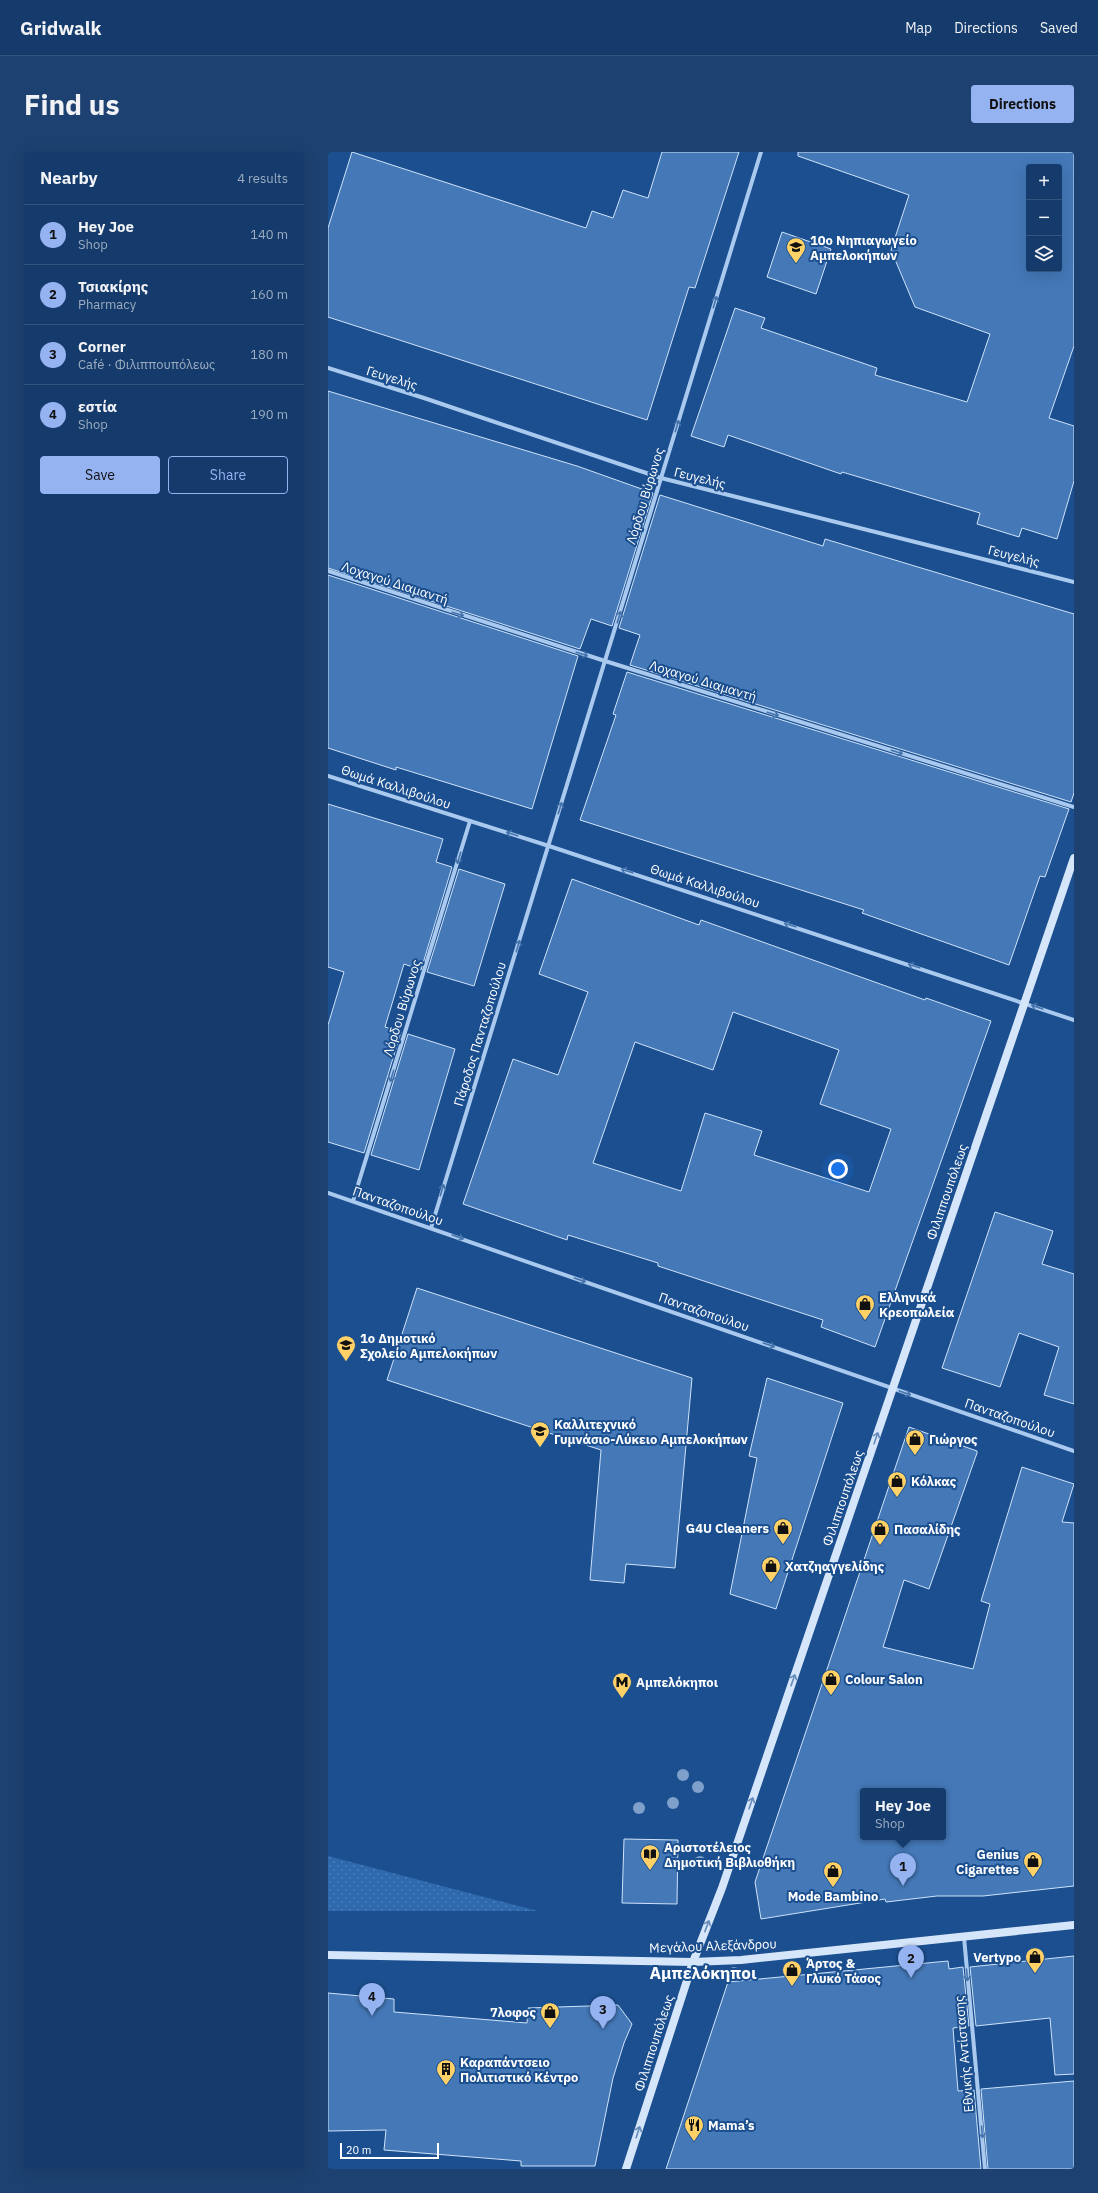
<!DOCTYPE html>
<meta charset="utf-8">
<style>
body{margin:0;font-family:"IBM Plex Sans",sans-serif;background:#1d4271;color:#f1f3f6}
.controls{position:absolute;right:12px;top:12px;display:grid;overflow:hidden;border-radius:4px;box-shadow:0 4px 16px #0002}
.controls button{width:36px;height:36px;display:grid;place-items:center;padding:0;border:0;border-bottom:1px solid #33557e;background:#143b6b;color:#f1f3f6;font:20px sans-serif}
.scale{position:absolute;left:12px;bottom:10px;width:99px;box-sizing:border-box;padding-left:4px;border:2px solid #fff;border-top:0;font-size:11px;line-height:14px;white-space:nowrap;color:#fff;-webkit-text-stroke:3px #1b4f8f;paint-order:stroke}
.you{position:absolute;left:510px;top:1017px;width:14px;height:14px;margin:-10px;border:3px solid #fff;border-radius:50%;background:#1a73e8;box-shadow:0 0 0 6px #1a73e833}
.badge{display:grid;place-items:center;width:26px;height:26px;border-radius:50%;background:#95b2f1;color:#111;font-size:13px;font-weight:700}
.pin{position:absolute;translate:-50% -33px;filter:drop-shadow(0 1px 2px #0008)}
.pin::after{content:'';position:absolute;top:21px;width:14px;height:12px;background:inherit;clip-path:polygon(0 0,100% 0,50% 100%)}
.popup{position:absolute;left:532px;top:1636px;width:86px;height:52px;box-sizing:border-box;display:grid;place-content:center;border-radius:4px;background:#143b6b;filter:drop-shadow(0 1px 3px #0005);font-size:13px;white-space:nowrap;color:#9dadc1}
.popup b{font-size:15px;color:#f1f3f6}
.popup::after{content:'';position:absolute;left:50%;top:100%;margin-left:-8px;border:8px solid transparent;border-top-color:#143b6b}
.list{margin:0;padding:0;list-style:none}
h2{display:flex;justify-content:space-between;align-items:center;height:52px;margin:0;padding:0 16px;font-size:17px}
h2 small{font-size:13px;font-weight:400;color:#9dadc1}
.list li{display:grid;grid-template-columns:26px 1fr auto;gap:12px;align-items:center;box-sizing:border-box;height:60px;padding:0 16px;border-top:1px solid #33557e}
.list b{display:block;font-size:15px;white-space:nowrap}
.list p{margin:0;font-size:13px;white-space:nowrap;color:#9dadc1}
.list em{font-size:13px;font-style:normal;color:#9dadc1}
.actions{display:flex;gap:8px;padding:12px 16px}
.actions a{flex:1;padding:9px 0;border:1px solid #95b2f1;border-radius:4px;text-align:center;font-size:14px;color:#95b2f1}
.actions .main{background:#95b2f1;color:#111}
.icon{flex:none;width:22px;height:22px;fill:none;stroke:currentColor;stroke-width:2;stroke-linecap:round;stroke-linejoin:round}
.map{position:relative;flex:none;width:746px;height:2017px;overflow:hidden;border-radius:4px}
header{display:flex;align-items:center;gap:24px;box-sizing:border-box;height:56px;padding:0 20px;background:#143b6b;border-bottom:1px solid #33557e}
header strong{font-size:19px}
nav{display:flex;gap:22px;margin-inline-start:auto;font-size:14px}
.intro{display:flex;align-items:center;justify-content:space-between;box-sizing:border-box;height:96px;padding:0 24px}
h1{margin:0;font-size:28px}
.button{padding:10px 18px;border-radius:4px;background:#95b2f1;color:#111;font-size:14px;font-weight:700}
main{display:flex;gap:24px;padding:0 24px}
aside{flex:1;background:#143b6b;border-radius:4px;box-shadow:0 4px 16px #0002}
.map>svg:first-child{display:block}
.grass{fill:url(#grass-dots)}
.building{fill:#4478b7;stroke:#cfe3fa;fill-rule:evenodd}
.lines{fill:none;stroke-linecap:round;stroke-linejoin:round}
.minor{stroke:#a9c9ee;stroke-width:4}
.secondary{stroke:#d6e6fa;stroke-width:8}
.tree{fill:#7ea0ca}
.oneway{stroke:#4674ac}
.oneway2{stroke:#668bba}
.labels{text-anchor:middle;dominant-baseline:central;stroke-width:4;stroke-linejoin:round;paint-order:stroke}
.poi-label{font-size:13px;font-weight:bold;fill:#fff;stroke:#1b4f8f;text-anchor:start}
.street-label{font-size:13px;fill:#fff;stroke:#1b4f8f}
.district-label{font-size:17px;font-weight:bold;fill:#fff;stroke:#1b4f8f}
</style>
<header>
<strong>Gridwalk</strong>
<nav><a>Map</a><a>Directions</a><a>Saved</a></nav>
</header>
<div class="intro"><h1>Find us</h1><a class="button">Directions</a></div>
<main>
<aside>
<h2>Nearby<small>4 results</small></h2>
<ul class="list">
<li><span class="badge">1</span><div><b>Hey Joe</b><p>Shop</p></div><em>140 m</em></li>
<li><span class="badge">2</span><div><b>Τσιακίρης</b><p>Pharmacy</p></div><em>160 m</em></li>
<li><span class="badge">3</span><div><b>Corner</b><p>Café · Φιλιππουπόλεως</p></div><em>180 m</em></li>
<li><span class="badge">4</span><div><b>εστία</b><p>Shop</p></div><em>190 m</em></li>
</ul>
<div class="actions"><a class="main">Save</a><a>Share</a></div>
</aside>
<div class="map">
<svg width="746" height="2017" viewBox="0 0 746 2017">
<defs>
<pattern id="grass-dots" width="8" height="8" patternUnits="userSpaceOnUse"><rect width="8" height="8" fill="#2e69ad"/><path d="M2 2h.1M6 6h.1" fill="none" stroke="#4d80b9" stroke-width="1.8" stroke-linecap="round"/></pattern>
</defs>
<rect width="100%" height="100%" fill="#1b4f8f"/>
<polygon class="grass" points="0,1704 210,1759 0,1759"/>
<g class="building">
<polygon points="24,0 258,76 264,59 285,66 295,38 320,46 334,0 411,0 367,136 361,135 319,268 0,165 0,76"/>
<path d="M470,0h276v194l-25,72 25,8v55l-17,58 -35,-11 -3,9 -42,-13 3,-11 -138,-41 -1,2 -113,-39 -4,12 -33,-11 44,-128 30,10 -4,10 116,40 -2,7 92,27 23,-68 -75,-27 -24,-57 18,-55 -111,-39zM701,15h30v102h-30z"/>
<polygon points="454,80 503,97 488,142 439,125"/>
<polygon points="0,239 249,314 325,341 284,474 263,467 252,497 0,416"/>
<polygon points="332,343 495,394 497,387 746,462 746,641 743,650 302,513 312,483 291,476"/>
<polygon points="0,423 250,504 204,657 68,615 68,618 0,596"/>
<polygon points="299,520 741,657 717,725 712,724 681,813 534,761 536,758 252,668 288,563 285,562"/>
<polygon points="0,652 115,687 108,710 124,715 93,818 76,812 57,875 73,880 36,1001 0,990 0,873 16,820 0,815"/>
<polygon points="131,717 177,732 146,834 99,820"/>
<path d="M244,727l127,46 2,-5 224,80 1,-2 65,23 -116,326 -54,-20 2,-7 -165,-54v-3l-90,-28 -1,5 -104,-36 50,-145 45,16 30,-83 -49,-18zM405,860l106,38 -19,54 71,25 -22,63 -115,-37 8,-24 -57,-18 -24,78 -88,-28 42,-121 78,28z"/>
<polygon points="80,882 127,897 91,1018 43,1003"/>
<polygon points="667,1060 725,1079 714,1112 746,1122 746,1252 716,1243 731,1195 691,1181 672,1235 614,1216"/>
<polygon points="89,1136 364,1226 347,1416 298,1412 296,1431 262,1428 273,1298 59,1228"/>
<polygon points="439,1226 515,1251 448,1457 402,1442 429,1306 421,1304"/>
<path d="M581,1275l68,24v2l-48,136 -25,-9 -21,67 90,22 17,-65 -9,-3 41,-134 52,17 -12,38 12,1v363l-91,10h-46l-51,6 -1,-3 -124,20 -6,-37zM535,1639h80v46h-80z"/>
<polygon points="296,1687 350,1688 349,1752 294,1751"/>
<polygon points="746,1804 746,1922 727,1923 722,1866 648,1874 642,1815"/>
<polygon points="620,1809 621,1817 635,1815 641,1874 625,1876 630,1939 646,1938 653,2017 338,2017 400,1830"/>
<polygon points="0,1841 66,1847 66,1860 199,1871 200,1856 290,1853 304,1872 296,1891 285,1926 267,2014 193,2014 193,2009 56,1998 58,1978 0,1979"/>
<polygon points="746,1929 746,2017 660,2017 653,1937"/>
</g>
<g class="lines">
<g class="minor">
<polyline points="0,216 96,246 333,326 746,430"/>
<polyline points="0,419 277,509 746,655"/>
<polyline points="0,624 221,694 746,868"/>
<polyline points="0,1041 746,1299"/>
<polyline points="25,1049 142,669"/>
<polyline points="103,1076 433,0"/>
<polyline points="636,1785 657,2017"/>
</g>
<g class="secondary">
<polyline points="0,1803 365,1810 413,1808 746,1773"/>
<polyline points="298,2017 365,1810 394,1736 746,706"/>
</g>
</g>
<g class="tree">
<circle cx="355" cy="1623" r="6"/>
<circle cx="370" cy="1635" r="6"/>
<circle cx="345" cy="1651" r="6"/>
<circle cx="311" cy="1656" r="6"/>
<circle cx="372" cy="1710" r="6"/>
<circle cx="406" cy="1821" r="6"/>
</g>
<defs><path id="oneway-shaft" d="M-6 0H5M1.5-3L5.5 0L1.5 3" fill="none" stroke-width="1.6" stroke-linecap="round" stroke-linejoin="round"/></defs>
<g class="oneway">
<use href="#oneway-shaft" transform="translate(387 150) rotate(-73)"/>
<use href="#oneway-shaft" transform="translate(349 274) rotate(-73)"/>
<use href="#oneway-shaft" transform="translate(130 462) rotate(18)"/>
<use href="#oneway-shaft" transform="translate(291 465) rotate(-73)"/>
<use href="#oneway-shaft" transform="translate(254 502) rotate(18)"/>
<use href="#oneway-shaft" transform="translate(445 562) rotate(17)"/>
<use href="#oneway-shaft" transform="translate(569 600) rotate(17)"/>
<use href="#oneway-shaft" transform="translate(232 656) rotate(-73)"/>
<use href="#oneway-shaft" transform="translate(184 682) rotate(-162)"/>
<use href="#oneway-shaft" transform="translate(131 706) rotate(107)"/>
<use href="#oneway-shaft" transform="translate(299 719) rotate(-162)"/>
<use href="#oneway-shaft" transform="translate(462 773) rotate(-162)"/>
<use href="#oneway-shaft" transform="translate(190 794) rotate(-73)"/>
<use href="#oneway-shaft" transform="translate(586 814) rotate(-162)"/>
<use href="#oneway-shaft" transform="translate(709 855) rotate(-161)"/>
<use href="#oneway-shaft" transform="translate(64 924) rotate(107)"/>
<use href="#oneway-shaft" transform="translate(114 1038) rotate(-73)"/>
<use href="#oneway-shaft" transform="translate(130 1085) rotate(19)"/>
<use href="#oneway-shaft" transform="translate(252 1128) rotate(19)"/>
<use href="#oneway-shaft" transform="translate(441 1193) rotate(19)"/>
<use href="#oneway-shaft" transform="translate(577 1241) rotate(19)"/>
<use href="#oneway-shaft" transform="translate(639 1823) rotate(85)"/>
<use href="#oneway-shaft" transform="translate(654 1980) rotate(85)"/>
</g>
<g class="oneway2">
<use href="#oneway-shaft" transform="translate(548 1286) rotate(-71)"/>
<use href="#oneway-shaft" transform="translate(465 1528) rotate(-71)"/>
<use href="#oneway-shaft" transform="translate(423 1651) rotate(-71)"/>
<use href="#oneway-shaft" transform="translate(379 1774) rotate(-69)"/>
<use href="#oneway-shaft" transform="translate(310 1980) rotate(-72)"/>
</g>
<defs>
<symbol id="school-pin" viewBox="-11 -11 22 30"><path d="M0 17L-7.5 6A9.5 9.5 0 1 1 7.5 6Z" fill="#ffd166" stroke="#1b4f8f"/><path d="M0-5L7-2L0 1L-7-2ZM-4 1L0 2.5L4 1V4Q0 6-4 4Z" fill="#111"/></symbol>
<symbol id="shop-pin" viewBox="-11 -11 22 30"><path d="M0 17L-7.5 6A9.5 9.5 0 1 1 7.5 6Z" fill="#ffd166" stroke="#1b4f8f"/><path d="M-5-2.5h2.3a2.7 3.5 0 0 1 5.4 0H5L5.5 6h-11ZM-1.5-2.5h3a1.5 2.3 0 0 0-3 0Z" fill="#111"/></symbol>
<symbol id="metro-pin" viewBox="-11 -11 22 30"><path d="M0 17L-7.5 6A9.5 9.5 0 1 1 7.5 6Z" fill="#ffd166" stroke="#1b4f8f"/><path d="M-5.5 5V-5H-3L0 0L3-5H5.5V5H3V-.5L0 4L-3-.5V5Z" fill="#111"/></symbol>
<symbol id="library-pin" viewBox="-11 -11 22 30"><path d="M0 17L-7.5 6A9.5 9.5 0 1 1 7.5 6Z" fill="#ffd166" stroke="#1b4f8f"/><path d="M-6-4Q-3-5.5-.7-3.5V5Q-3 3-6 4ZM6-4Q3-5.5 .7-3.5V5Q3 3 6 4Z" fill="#111"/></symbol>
<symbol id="building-pin" viewBox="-11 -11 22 30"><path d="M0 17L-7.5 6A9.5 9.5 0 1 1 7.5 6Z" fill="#ffd166" stroke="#1b4f8f"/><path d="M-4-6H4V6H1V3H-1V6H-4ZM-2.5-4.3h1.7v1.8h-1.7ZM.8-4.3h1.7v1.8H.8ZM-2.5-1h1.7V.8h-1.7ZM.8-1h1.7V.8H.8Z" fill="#111"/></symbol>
<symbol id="restaurant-pin" viewBox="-11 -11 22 30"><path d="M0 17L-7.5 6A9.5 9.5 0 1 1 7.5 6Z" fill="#ffd166" stroke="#1b4f8f"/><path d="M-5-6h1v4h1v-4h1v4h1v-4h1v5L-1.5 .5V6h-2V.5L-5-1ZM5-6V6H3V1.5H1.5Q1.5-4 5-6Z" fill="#111"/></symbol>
</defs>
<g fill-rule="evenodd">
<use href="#school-pin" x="457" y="84" width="22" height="30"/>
<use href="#shop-pin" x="526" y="1141" width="22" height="30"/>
<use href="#school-pin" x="7" y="1182" width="22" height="30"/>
<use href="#school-pin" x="201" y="1268" width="22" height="30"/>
<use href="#shop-pin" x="576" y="1276" width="22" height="30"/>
<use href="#shop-pin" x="558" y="1318" width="22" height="30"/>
<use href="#shop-pin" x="444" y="1365" width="22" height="30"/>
<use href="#shop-pin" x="541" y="1366" width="22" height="30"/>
<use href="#shop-pin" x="432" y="1403" width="22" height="30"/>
<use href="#shop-pin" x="492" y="1516" width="22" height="30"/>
<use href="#metro-pin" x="283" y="1519" width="22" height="30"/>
<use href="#library-pin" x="311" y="1691" width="22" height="30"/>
<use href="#shop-pin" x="694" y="1698" width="22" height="30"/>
<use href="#shop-pin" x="494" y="1708" width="22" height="30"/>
<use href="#shop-pin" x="696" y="1794" width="22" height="30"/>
<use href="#shop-pin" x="453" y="1807" width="22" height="30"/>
<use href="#shop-pin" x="211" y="1849" width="22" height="30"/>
<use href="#building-pin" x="107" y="1906" width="22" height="30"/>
<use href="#restaurant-pin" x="355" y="1962" width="22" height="30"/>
</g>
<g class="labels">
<g class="poi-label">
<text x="482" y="88">10ο Νηπιαγωγείο<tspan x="482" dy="15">Αμπελοκήπων</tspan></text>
<text x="551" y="1145">Ελληνικά<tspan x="551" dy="15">Κρεοπωλεία</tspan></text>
<text x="32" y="1186">1ο Δημοτικό<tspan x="32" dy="15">Σχολείο Αμπελοκήπων</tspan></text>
<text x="226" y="1272">Καλλιτεχνικό<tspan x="226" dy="15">Γυμνάσιο-Λύκειο Αμπελοκήπων</tspan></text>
<text x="601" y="1287">Γιώργος</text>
<text x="583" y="1329">Κόλκας</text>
<text x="441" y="1376" text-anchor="end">G4U Cleaners</text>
<text x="566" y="1377">Πασαλίδης</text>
<text x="457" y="1414">Χατζηαγγελίδης</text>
<text x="517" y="1527">Colour Salon</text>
<text x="308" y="1530">Αμπελόκηποι</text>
<text x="336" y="1695">Αριστοτέλειος<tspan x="336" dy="15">Δημοτική Βιβλιοθήκη</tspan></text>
<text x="691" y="1702" text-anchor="end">Genius<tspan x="691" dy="15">Cigarettes</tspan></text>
<text x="505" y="1744" text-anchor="middle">Mode Bambino</text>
<text x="693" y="1805" text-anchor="end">Vertypo</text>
<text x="478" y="1811">Άρτος &amp;<tspan x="478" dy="15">Γλυκό Τάσος</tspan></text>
<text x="208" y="1860" text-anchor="end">7λοφος</text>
<text x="132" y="1910">Καραπάντσειο<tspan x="132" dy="15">Πολιτιστικό Κέντρο</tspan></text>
<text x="380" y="1973">Mama’s</text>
</g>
<g class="street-label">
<text transform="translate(64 226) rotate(17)">Γευγελής</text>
<text transform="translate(372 326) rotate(14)">Γευγελής</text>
<text transform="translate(317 344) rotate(-73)">Λόρδου Βύρωνος</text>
<text transform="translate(686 404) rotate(14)">Γευγελής</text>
<text transform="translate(67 431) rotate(18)">Λοχαγού Διαμαντή</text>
<text transform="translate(375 529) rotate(17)">Λοχαγού Διαμαντή</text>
<text transform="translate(68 635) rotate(18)">Θωμά Καλλιβούλου</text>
<text transform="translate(377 734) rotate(18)">Θωμά Καλλιβούλου</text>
<text transform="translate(74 856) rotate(-73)">Λόρδου Βύρωνος</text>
<text transform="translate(152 882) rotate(-73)">Πάροδος Πανταζοπούλου</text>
<text transform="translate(619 1040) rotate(-71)">Φιλιππουπόλεως</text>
<text transform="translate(70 1054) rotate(19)">Πανταζοπούλου</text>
<text transform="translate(376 1160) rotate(19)">Πανταζοπούλου</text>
<text transform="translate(682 1266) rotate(19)">Πανταζοπούλου</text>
<text transform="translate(515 1346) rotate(-71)">Φιλιππουπόλεως</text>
<text transform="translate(385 1794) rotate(-2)">Μεγάλου Αλεξάνδρου</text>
<text transform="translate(326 1891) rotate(-72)">Φιλιππουπόλεως</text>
<text transform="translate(636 1902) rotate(-95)">Εθνικής Αντίστασης</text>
</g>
<g class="district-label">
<text x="375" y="1821">Αμπελόκηποι</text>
</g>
</g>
</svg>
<div class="controls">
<button>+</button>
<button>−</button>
<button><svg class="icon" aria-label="layers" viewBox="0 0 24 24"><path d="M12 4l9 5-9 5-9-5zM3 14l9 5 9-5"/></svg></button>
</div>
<div class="scale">20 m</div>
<div class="you"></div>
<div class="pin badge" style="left:575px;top:1734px">1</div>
<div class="popup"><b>Hey Joe</b>Shop</div>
<div class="pin badge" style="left:583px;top:1826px">2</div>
<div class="pin badge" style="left:275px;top:1877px">3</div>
<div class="pin badge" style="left:44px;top:1864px">4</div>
</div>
</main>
